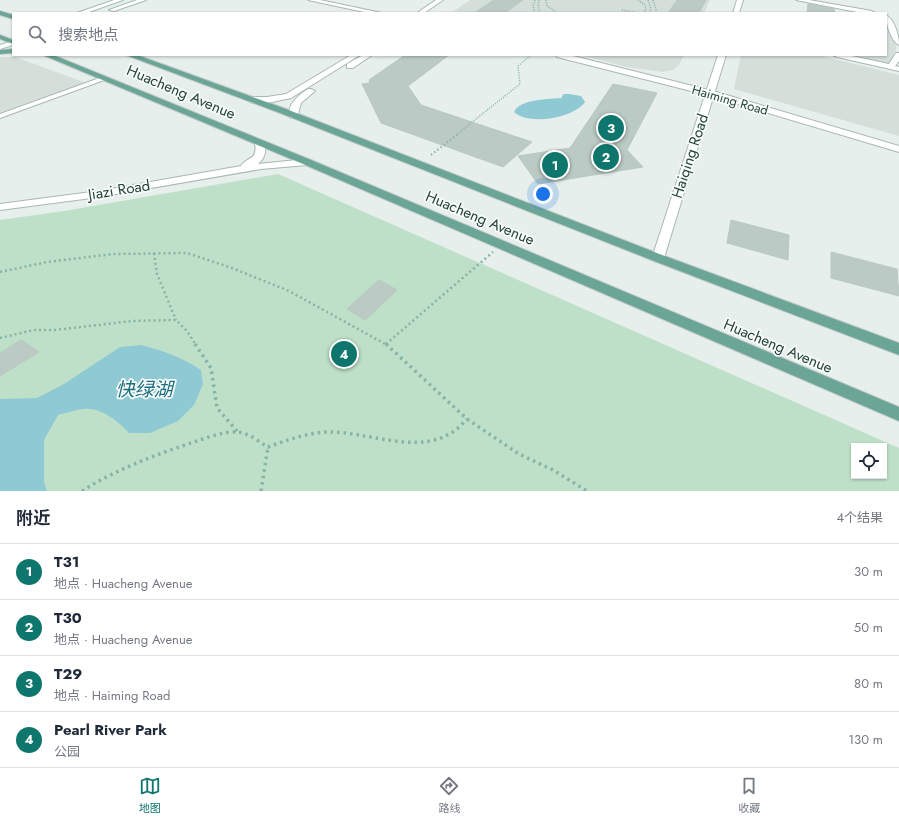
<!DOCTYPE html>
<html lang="zh">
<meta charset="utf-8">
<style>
body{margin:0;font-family:Jost,"Noto Sans SC",sans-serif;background:#f6f6f7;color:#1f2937}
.controls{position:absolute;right:12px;bottom:12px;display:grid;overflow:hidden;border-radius:0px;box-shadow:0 1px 3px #0004}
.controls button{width:36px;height:36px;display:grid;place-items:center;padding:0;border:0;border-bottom:1px solid #e0e1e3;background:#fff;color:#1f2937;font:20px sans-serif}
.you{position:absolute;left:543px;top:194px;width:14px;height:14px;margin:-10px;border:3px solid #fff;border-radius:50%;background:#1a73e8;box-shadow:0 0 0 6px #1a73e833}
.badge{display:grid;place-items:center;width:26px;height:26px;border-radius:50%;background:#0f766e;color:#fff;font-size:13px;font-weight:700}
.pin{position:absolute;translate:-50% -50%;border:2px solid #fff;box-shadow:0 1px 4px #0006}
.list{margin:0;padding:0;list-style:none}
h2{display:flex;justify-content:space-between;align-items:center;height:52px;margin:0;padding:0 16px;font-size:17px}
h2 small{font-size:13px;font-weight:400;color:#747a83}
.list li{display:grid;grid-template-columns:26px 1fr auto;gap:12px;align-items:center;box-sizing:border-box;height:56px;padding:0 16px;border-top:1px solid #e0e1e3}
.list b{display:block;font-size:15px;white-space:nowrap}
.list p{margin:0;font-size:13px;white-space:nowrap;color:#747a83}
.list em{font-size:13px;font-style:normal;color:#747a83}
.icon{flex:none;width:22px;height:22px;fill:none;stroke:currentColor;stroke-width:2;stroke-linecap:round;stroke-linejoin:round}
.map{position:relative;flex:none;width:899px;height:491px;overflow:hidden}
.search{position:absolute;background:#fff;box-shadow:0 1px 3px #0004;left:12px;right:12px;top:12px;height:44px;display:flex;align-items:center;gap:10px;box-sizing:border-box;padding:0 14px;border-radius:0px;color:#747a83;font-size:15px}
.sheet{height:276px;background:#fff}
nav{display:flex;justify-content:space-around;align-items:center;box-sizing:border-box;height:56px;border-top:1px solid #e0e1e3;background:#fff;font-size:11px;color:#747a83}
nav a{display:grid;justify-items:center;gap:2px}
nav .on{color:#0f766e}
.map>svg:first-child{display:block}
.built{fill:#d4dfda}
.green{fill:#bfe0c8;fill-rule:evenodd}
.water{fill:#8ec9d4}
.building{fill:#bbcac4;stroke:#b8c9c2}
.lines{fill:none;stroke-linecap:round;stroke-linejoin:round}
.service-casing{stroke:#a8b8b2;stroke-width:2}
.minor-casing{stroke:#a8b8b2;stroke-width:2}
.tertiary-casing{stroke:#a8b8b2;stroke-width:2}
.secondary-casing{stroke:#a4bbb3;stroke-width:2}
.primary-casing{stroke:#c2cac8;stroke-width:2}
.path-far3{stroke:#86b3a5;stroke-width:1.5;stroke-dasharray:1 1.5;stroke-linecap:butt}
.path-far2{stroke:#86b3a5;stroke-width:2;stroke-dasharray:1.5 2.5;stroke-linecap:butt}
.path-far1{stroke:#86b3a5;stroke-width:2.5;stroke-dasharray:2 3;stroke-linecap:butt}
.path{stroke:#86b3a5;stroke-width:3.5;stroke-dasharray:2.5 4;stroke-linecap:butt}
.service{fill:#fff;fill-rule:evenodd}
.minor{fill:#fff;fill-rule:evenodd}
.tertiary{fill:#fff;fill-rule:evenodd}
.secondary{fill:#fff;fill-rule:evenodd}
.primary{fill:#6aa596;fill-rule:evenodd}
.labels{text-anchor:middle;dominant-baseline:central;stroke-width:3.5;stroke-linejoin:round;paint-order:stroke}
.far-street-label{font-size:13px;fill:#24423a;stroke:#f7fbf9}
.street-label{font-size:15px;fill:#24423a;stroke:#f7fbf9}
.near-water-label{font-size:19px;font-style:italic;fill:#1c6f80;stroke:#f7fbf9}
</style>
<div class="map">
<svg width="899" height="491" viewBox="0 0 899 491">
<rect width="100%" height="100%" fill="#e6efeb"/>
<g class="built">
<polygon points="470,0 710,0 704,13 451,13"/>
<polygon points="886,25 897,48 888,65 848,56 886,55"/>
<polygon points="580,55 684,55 679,65 673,70 663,72 627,67"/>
<polygon points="741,55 818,55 899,75 899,136 734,89"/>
<polygon points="0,57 15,57 89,84 0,116"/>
</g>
<path class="green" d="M278,174l621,274v43h-899v-271l64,-9zM854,446h30v30h-30z"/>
<g class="water">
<path d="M564,94h5l12,2 4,6c-11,16 -56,24 -71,10 5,-13 36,-13 48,-14v-2z"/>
<path d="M141,345c22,6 41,12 60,25l2,14 -9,21 -16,16 -28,12h-21c-11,-12 -28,-26 -46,-24 -8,1 -16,4 -25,6l-14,25v42l3,9h-47v-92l37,-1 27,-14 56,-37z"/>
</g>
<g class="building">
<polygon points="494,0 523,0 505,13 474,13"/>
<polygon points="677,0 706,0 699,13 668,13"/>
<polygon points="808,4 834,9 835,13 807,13"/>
<polygon points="405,55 449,55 408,86 421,105 532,142 503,167 381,123 362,84 370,83 369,80"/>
<polygon points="613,84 657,93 627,150 643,167 538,184 518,156 570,148"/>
<polygon points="731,220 789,235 788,260 727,243"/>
<polygon points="831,252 897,269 899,296 831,278"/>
<polygon points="379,280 397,290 365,320 347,309"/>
<polygon points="21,340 39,352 0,376 0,353"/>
</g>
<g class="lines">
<defs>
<polygon id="service" points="105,76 107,77 107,79 0,118 0,114"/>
<g id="minor">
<polygon points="308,0 320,0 382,13 369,13"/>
<polygon points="796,0 809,0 872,11 875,13 862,13"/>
<path d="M886,15c9,5 13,21 13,30 -8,-4 -13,-21 -13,-30z"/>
<polygon points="896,53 899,53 899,61 895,66 899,67 899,71 837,57 833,55 847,55 889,64"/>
<polygon points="556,55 569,55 713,91 899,146 899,152 707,95 557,57"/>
</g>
<g id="tertiary">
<polygon points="436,0 443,0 424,13 417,13"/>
<polygon points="737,0 743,0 739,13 733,13"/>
<polygon points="351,55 360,55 291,98 267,103 252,103 248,100 252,97 267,97 286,94"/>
<polygon points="363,55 372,55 353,68 347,68 347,64"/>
<polygon points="718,55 726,55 664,258 662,261 658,262 654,261 652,258"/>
<path d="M308,89h3l4,2 -14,12 -4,15h-6c-6,-13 8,-23 17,-29z"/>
<path d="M260,140l5,3c1,9 0,15 -7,21l49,-5 5,3 -5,3 -46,4 -162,28 -99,13v-6l99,-13 142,-25c6,-10 17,-5 14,-23z"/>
</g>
<g id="secondary">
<polygon points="114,0 123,0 86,13 77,13"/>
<polygon points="137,0 146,0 114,11 109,10"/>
<polygon points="13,41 13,45 0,49 0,45"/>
</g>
<g id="primary">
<polygon points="0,11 13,15 13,19 0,15"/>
<polygon points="0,35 13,40 13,44 0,39"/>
<polygon points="13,49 13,53 0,54 0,50"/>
<polygon points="43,55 53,55 311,160 899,407 899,421 303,164"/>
<polygon points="126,55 137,55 286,109 662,255 899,343 899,355 654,261 280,113"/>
</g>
</defs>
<use href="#service" class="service-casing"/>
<use href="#minor" class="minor-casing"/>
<use href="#tertiary" class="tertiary-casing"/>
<use href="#secondary" class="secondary-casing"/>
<use href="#primary" class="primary-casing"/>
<g class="path-far3">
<polyline points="535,0 533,6 535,13"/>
<polyline points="539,0 538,5 540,13"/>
<polyline points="546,0 547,6 558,13"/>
<polyline points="638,0 645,5 646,10 643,13"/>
<polyline points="648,0 651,9 649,13"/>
<polyline points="653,0 656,10 655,13"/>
<polyline points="622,10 639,13"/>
<polyline points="456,135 520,84 518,66 531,55"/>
</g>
<polyline class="path-far2" points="431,155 458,134"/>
<g class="path-far1">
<polyline points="154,253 157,274 176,320"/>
<polyline points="0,272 47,262 113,254 187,253 232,268 289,291 387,345"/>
<polyline points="0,338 34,330 55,330 132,321 176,320 187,331 196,345"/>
<polyline points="386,344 493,252"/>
</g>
<g class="path">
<polyline points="195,344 211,368 217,408 237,431"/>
<polyline points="386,344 467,419 519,454 553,470 587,491"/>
<path d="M82,491c35,-22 75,-37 115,-50 12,-4 28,-10 41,-9 11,1 21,10 30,15 19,-7 39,-14 59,-15 39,-1 89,23 124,1 6,-3 11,-9 16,-14"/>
<polyline points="261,491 268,447"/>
</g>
<use href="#service" class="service"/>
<use href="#minor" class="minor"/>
<use href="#tertiary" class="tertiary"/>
<use href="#secondary" class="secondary"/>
<use href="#primary" class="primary"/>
</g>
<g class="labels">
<g class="far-street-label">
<text transform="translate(730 100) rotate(16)">Haiming Road</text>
</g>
<g class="street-label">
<text transform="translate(181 92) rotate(23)">Huacheng Avenue</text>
<text transform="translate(690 156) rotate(-72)">Haiqing Road</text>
<text transform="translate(119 190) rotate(-9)">Jiazi Road</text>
<text transform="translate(480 218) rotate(23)">Huacheng Avenue</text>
<text transform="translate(778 346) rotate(23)">Huacheng Avenue</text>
</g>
<g class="near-water-label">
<text x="144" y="389">快绿湖</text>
</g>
</g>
</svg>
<div class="controls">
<button><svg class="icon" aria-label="locate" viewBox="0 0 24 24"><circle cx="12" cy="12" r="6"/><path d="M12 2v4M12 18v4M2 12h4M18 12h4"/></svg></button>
</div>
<div class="you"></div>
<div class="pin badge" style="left:555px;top:165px">1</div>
<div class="pin badge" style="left:606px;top:157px">2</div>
<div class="pin badge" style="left:611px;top:128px">3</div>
<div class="pin badge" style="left:344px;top:354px">4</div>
<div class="search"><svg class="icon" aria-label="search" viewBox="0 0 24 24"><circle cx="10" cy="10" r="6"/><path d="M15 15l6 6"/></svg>搜索地点</div>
</div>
<section class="sheet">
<h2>附近<small>4个结果</small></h2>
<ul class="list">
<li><span class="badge">1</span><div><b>T31</b><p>地点 · Huacheng Avenue</p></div><em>30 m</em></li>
<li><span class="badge">2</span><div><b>T30</b><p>地点 · Huacheng Avenue</p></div><em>50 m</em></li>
<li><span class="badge">3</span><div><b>T29</b><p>地点 · Haiming Road</p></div><em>80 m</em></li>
<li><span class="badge">4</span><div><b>Pearl River Park</b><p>公园</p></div><em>130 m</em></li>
</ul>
</section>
<nav>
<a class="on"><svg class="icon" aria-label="map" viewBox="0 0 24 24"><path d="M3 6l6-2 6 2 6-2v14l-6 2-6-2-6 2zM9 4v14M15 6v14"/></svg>地图</a>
<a><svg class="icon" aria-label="directions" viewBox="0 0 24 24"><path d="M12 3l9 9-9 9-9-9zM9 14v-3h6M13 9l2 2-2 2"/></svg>路线</a>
<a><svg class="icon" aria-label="saved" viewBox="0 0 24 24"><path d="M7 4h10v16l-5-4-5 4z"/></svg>收藏</a>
</nav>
